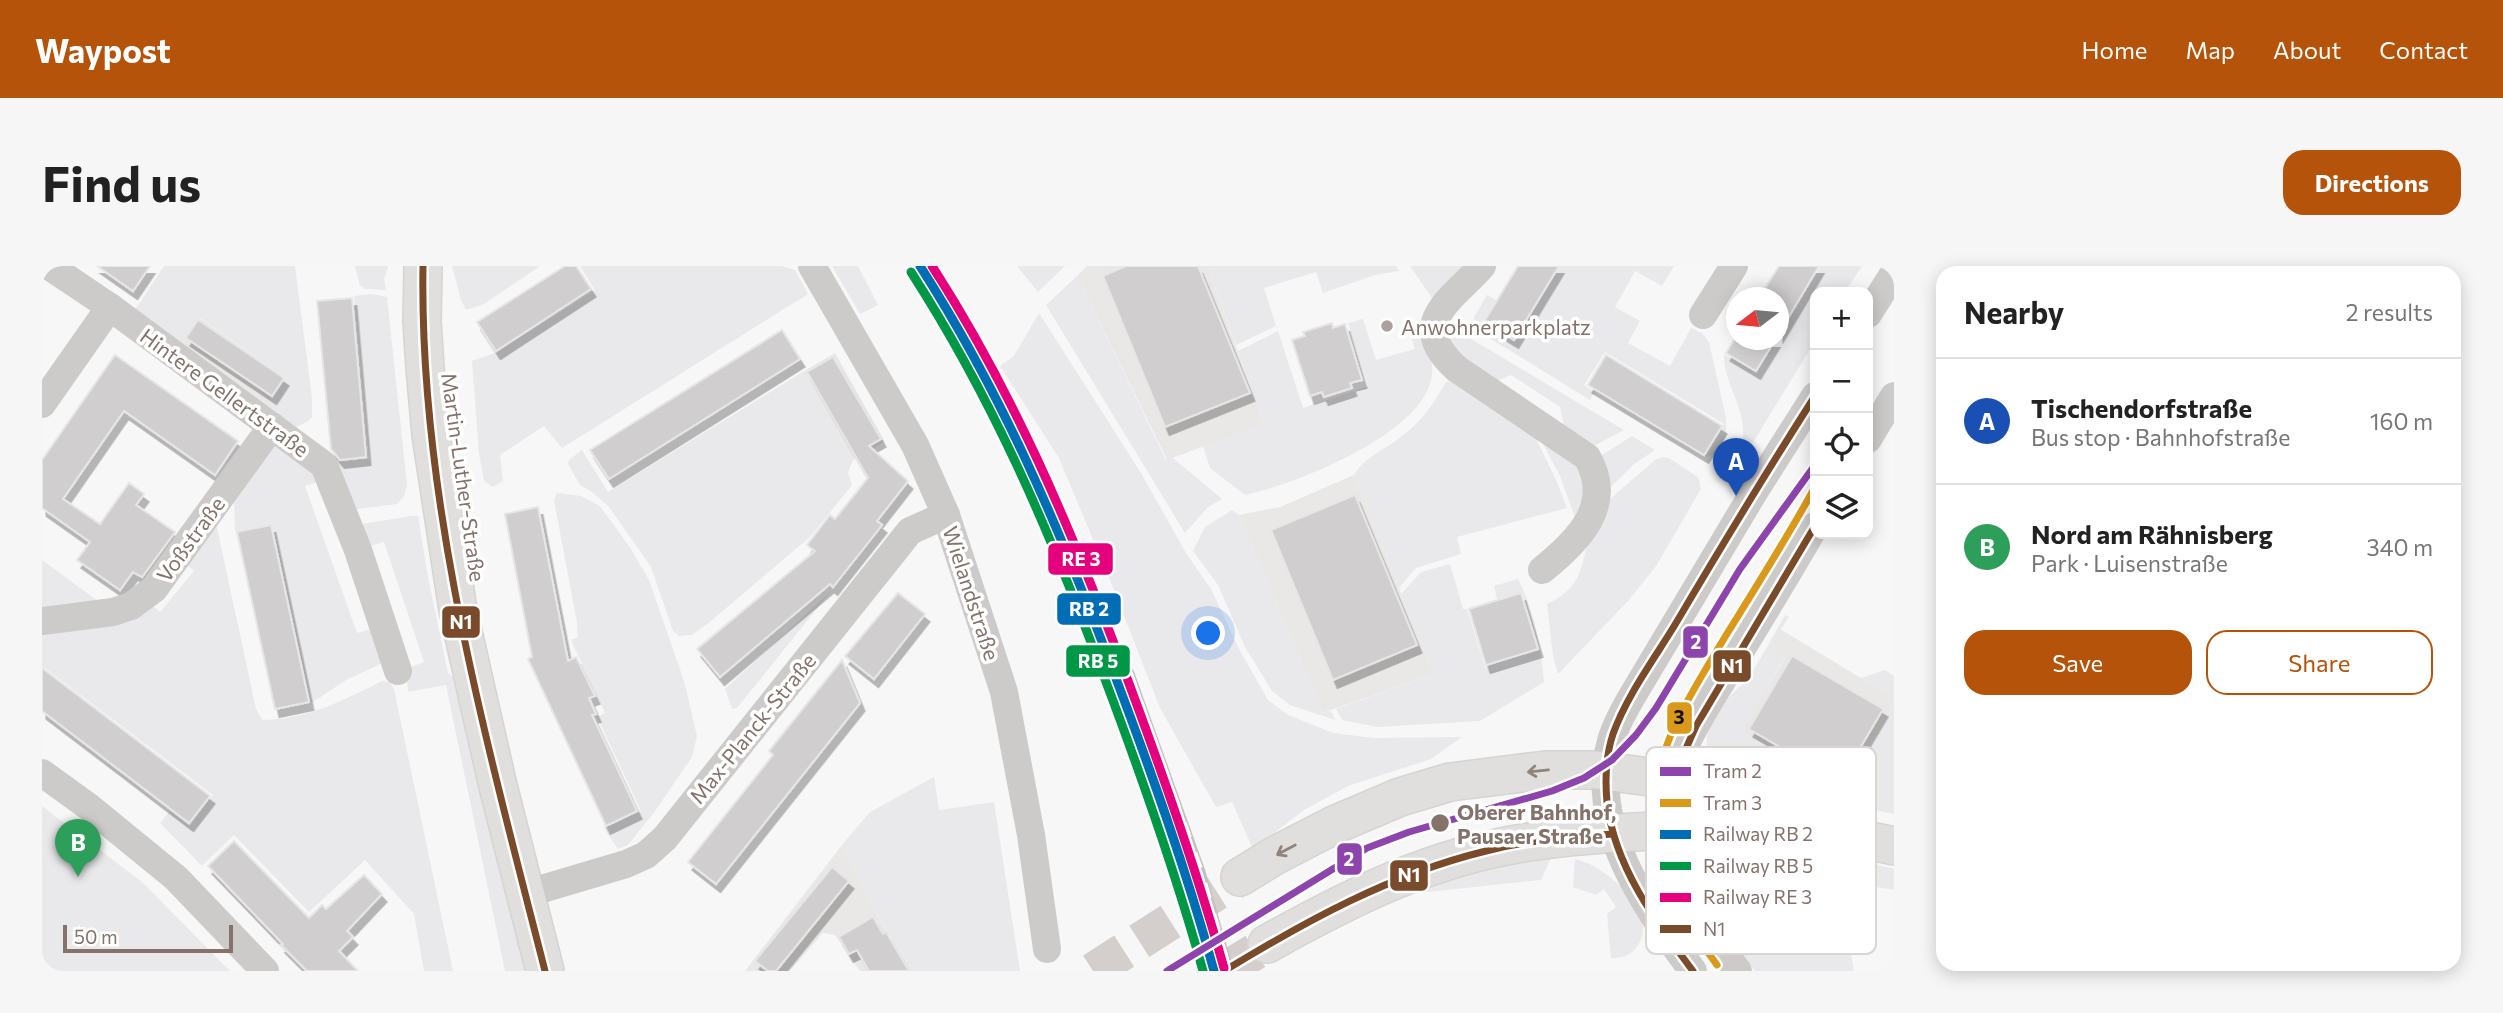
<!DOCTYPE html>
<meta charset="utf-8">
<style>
body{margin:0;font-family:Commissioner,sans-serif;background:#f6f6f6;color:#222}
.controls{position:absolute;right:21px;top:21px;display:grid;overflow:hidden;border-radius:14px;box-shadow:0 4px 18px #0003}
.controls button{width:63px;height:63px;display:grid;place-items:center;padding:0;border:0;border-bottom:2px solid #e0e0e0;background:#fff;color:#222;font:35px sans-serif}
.compass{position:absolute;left:1684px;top:21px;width:63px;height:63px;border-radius:50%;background:#fff;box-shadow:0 4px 18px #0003;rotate:254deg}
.scale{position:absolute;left:21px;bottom:18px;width:170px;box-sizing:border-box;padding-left:7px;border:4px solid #84726b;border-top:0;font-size:19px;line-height:24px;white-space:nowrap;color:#84726b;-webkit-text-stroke:5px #fff;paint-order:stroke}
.you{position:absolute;left:1167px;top:368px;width:24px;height:24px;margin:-18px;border:5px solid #fff;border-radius:50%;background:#1a73e8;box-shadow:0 0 0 10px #1a73e833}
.badge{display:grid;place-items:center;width:46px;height:46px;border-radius:50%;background:#b45309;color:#fff;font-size:23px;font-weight:700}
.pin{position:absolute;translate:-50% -58px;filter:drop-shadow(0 2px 4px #0008)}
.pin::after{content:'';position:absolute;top:37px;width:24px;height:21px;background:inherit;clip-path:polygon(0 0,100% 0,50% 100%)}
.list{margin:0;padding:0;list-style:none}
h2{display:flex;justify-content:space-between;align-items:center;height:91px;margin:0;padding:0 28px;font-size:30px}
h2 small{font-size:23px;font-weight:400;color:#767676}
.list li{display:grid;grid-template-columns:46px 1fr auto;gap:21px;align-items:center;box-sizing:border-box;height:126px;padding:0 28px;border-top:2px solid #e0e0e0}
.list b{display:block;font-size:26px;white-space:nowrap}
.list p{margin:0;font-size:23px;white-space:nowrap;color:#767676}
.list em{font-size:23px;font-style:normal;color:#767676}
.actions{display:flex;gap:14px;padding:21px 28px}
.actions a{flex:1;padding:16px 0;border:2px solid #b45309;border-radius:21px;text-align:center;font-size:24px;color:#b45309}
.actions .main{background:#b45309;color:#fff}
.icon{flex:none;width:38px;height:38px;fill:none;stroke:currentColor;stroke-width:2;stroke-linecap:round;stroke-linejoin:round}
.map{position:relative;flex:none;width:1852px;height:705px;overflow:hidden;border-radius:21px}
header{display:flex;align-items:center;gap:42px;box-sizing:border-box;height:98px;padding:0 35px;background:#b45309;color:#fff}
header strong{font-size:33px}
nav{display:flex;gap:38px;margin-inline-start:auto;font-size:24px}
.intro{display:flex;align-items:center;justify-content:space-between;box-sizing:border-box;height:168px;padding:0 42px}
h1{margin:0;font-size:49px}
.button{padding:18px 32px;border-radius:21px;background:#b45309;color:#fff;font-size:24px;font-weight:700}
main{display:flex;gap:42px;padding:0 42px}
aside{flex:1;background:#fff;border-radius:21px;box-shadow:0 4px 18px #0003}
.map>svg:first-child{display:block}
.built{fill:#e9e8e7}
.green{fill:#e9e8eb}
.building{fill:#d0cece;stroke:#e6e6e7;stroke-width:2;filter:url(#shadow)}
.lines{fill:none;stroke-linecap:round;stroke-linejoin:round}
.major-tunnel{stroke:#d4cfcd;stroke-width:37;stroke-dasharray:37 18;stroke-linecap:butt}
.major-casing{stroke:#d5d4d3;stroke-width:40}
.minor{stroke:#cccbca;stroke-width:28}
.major{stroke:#e0dfde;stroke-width:37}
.rail-casing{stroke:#c3c1c1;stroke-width:8}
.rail{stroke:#fff;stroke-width:5;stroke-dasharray:16;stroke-linecap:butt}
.bus-1-casing{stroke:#fff;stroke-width:12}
.bus-1{stroke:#7a4b2a;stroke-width:7}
.rail-1-casing{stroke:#fff;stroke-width:14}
.rail-2-casing{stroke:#fff;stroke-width:14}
.rail-3-casing{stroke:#fff;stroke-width:14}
.rail-1{stroke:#006db5;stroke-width:9}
.rail-2{stroke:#009847;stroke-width:9}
.rail-3{stroke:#e5007d;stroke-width:9}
.tram-1-casing{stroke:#fff;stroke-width:12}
.tram-2-casing{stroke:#fff;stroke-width:12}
.tram-1{stroke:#8e44ad;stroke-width:7}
.tram-2{stroke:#da991b;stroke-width:7}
.oneway{stroke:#92827c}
.poi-dot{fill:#aca19c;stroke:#fff;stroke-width:2.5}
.stop-dot{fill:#84726b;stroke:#fff;stroke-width:2.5}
.labels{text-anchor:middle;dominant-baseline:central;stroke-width:7;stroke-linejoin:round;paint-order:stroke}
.poi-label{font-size:21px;fill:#84726b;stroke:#fff;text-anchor:start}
.street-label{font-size:21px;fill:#84726b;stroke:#fff}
.stop-label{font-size:21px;font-weight:bold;fill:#84726b;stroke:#fff;text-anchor:start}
.key{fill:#fff;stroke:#dad5d3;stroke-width:2}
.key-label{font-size:19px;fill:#84726b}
.line-badge{stroke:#fff;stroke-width:2.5}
.badge-label{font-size:19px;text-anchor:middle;font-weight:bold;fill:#fff}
.pale-badge-label{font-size:19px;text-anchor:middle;font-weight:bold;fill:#111}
</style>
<header>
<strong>Waypost</strong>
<nav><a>Home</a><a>Map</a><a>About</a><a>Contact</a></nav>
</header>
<div class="intro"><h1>Find us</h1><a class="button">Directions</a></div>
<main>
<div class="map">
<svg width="1852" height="705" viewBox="0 0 1852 705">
<defs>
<filter id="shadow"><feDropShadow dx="4.5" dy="8" stdDeviation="0" flood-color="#0004"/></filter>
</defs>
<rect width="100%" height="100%" fill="#f7f7f7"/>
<g class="built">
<polygon points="1045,0 1165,0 1222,158 1125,194 1035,10"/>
<polygon points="156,51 244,112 224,142 135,82"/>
<polygon points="793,87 843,176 811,194 762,105"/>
<polygon points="1312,209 1391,408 1281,447 1197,249 1238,241"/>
<polygon points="1738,363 1852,432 1852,437 1800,525 1699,465 1743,392 1727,382"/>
<polygon points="800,579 829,640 870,705 818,705 793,669 781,667 748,705 703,705"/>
</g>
<g class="green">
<polygon points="122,0 253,0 270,132 270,151 265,156 254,161 224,142 244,112 157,51 135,82 89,50"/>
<polygon points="313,0 346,0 342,13 344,24 324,23 318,20"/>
<polygon points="410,0 498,0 442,38 424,44 419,34"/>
<polygon points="538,0 740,0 753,4 766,28 520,182 502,160 458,189 461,215 451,221 442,215 437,188 430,95 453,87 553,24"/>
<polygon points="790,0 816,0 836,39 818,48"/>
<polygon points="975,0 1023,0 996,26"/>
<polygon points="1165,0 1354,0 1357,5 1333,9 1281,27 1274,6 1222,22 1234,60 1194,79"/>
<polygon points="1368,0 1430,0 1394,38"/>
<polygon points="1518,0 1632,0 1620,20 1593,5 1573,41 1598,55 1586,77 1628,100 1649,62 1660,67 1667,76 1684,152 1684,170 1674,188 1662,192 1682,158 1563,86 1542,119 1553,126 1548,134 1436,65 1432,51 1445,29 1454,34 1441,56 1473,75"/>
<path d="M1779,0h41l-17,26h-30v49l-77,126 -11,3c-1,-14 15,-22 16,-35 2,-29 -20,-53 -19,-81l32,19z"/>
<polygon points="1035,10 1124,194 1131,192 1180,233 1165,242 1143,267 1004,39"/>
<polygon points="330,28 345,31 365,219 362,230 355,238 308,244 288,197 327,193 312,30"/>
<polygon points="997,47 1099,207 1144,287 1169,323 1197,383 1226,434 1246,449 1291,467 1332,472 1420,471 1389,493 1306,520 1262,544 1211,583 1190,536 1174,541 1118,442 1070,319 1017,192 958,100 972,90"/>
<path d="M1321,53l13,41 39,-11 -5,-16 7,-1c9,9 10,16 14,28 17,66 -137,125 -186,135l-35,-27 -7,-22 61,-22 -26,-73 40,-20 25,77 65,-22 -20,-63z"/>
<path d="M1404,58l178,106 -34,18 -26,-22 -4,-19 -49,-32 -16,7c-28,-16 -50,-21 -49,-58z"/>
<polygon points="762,105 811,194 806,206 810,219 769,270 669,355 650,369 637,370 631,365 609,301 567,241 550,226 538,219 526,198 527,194 540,184 566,226"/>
<path d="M1408,115l82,49 24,50 11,28 -110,29 4,17 -45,14 -17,20 -45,-113c11,-18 30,-25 47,-38 22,-17 31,-31 45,-55z"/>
<polygon points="1494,165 1527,184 1548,217 1535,257 1518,210"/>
<polygon points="1590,170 1613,184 1591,199 1563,227 1554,193"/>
<polygon points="232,178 280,214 263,220 315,367 332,362 343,396 304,414 268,438 230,258 193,265 192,232"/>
<path d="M1620,191l7,1 29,19 3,12 -45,77 -28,35 -70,73 -5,-18 -6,-52c47,-21 30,-54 52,-91 7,-13 43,-41 56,-53z"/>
<polygon points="515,227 539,230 558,240 589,283 607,314 642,415 655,470 650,491 613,545 586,579 576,583 562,562 599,545 555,451 563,447 529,374 536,371 535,357 512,234"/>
<polygon points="1190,244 1197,249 1281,447 1289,445 1293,454 1248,439 1230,425 1203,381 1176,319 1151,285 1163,261"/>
<polygon points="369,250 376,250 386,311 406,407 417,416 488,705 463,705 404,419 366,426 364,403 382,396 342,276 325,281 320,258"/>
<path d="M174,257l40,186 6,11c44,0 82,-20 120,-39l8,1 4,7 59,282h-29l-10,-57 -49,-54 -56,52 -75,-77 -32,31 -42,-43 10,-12 20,15 23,-31 -171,-129v-40l105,-25 13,11 34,-41 -11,-10z"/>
<polygon points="0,294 64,341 0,347"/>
<path d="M1408,298l13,45h4l18,58 55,-18 -18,-57 -25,7 -3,-13 24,-7c16,32 23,67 26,103l-64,39 -103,6 -35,-7 -6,-11 97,-35 -32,-80 20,-22z"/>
<polygon points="789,325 695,442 690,443 683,423"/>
<path d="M1743,349l4,2 -20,31 16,9 -43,74 100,59 52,-87v111l-167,-36c-29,-22 -24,-46 -4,-74 8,-11 19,-18 26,-28 14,-19 24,-41 36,-61z"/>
<polygon points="1843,404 1852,410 1852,432 1819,412"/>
<polygon points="892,511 897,544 952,536 978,705 870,705 829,640 800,579 828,546"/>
<polygon points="0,540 100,616 188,705 0,705"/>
<polygon points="1687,577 1787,587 1852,603 1852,624 1804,616 1713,595 1710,612 1800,633 1812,705 1713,705 1660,628 1671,587"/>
<polygon points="1511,588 1499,614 1367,628 1414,609"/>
<path d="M1533,593c6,2 14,4 20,8 24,13 66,55 40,82 -7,8 -13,9 -24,9l-4,-44 9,-7 -12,-18 -8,6 -23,-8z"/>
</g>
<g class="building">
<polygon points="55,0 108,0 91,25"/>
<polygon points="523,0 534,0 549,23 454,85 435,56"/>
<polygon points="1084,0 1156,0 1208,127 1123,161 1061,10"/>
<polygon points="1476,0 1517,0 1472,74 1442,56"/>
<polygon points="1737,0 1777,0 1737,67 1737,32 1717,32"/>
<polygon points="310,32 324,191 298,194 289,183 275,35"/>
<polygon points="156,54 242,112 230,130 144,72"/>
<polygon points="1290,57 1291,62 1303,58 1320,114 1308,117 1310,122 1282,131 1280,126 1268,130 1250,74 1263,70 1261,66"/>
<polygon points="740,64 758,93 567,213 548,184"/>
<polygon points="1692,74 1733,74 1714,105 1684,87"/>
<polygon points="73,89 196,175 173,209 82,145 21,233 58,258 87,217 102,228 94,239 133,266 100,311 91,306 78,324 35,294 48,276 0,242 0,194"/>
<polygon points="1564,89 1680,160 1662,189 1546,119"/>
<polygon points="791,91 839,173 827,180 866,215 835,255 840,259 791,321 788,318 678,411 655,383 773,285 765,279 788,249 793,253 826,212 765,106"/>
<polygon points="1313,229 1375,379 1291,414 1229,264"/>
<polygon points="496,241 526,395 534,391 553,430 547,432 554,448 550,449 595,545 564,560 486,393 490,391 463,248"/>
<polygon points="229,259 267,436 233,443 195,266"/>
<polygon points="856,327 883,348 832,413 803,390"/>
<polygon points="1479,327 1496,383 1444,399 1427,343"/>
<polygon points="1750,390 1841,443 1798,516 1707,463"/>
<polygon points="800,394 818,437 674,618 646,596 731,489 727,485"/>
<polygon points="0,402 168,530 147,557 0,445"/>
<polygon points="192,575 267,652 280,639 284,643 322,609 340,628 305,665 311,671 297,685 316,705 265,705 239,679 241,678 166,600"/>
<polygon points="790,601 807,615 734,705 726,705 713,695"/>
<polygon points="831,651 841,668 844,666 867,705 827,705 815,684 807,688 797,671"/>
</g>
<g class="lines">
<g class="major-tunnel">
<polyline points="1051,705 1198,611"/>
<polyline points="1182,705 1225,678"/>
</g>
<defs>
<g id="major">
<polyline points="381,0 380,55 383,102 389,169 416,344 455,516 503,705"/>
<polyline points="1198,611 1232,590 1292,559 1358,531 1408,516 1504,504 1555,504 1630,514 1685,529 1748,558 1852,580"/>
<path d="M1225,678c84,-47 166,-88 262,-102 87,-13 174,-11 261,-18"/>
</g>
</defs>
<use href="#major" class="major-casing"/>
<g class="minor">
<polyline points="7,0 68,41 282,199 316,284 356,405"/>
<polyline points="770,0 873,179 904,249 962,426 989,569 1005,683"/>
<path d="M1440,0c-31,35 -76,57 -25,103l130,88c28,48 -9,84 -45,113"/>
<polyline points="1826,48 1852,7"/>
<polyline points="1661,49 1692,0"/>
<polyline points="0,138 68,41"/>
<polyline points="1826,173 1852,130"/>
<polyline points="0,355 71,346 89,340 112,323 230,160"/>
<polyline points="0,507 47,541 134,612 223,705"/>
<polyline points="483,628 584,598 604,589 623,572 868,265 904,249"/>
<path d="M1651,705c-48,-64 -106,-145 -82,-230 5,-17 14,-33 23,-48l120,-201 61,-96"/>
<path d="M1696,705c-33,-44 -64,-85 -70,-141 -7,-66 42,-127 73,-180 25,-41 50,-82 74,-124"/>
</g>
<use href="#major" class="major"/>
<defs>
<polyline id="rail" points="1088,406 1159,604 1188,705"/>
</defs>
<use href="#rail" class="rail-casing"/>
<use href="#rail" class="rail"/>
<defs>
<g id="bus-1">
<path d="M381,0c-4,236 64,477 122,705"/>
<polyline points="1654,648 1641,623 1626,564 1630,514 1654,460 1773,260"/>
<path d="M1182,705c82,-50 167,-97 262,-120 42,-11 84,-14 127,-17"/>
<path d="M1651,705c-37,-49 -79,-105 -86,-169 -2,-22 -1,-47 6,-68 14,-39 42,-76 63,-111 45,-76 91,-152 139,-227"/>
</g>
</defs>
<use href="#bus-1" class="bus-1-casing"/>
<use href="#bus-1" class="bus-1"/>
<defs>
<path id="rail-1" d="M878,0c82,128 139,261 192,402 38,100 74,200 102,303"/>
<path id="rail-2" d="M869,6c82,127 139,260 192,402 37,98 72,196 100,297"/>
<path id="rail-3" d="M890,0c80,124 137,258 189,396 38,101 74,202 103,306"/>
</defs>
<use href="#rail-1" class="rail-1-casing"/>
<use href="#rail-2" class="rail-2-casing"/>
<use href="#rail-3" class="rail-3-casing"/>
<use href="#rail-1" class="rail-1"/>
<use href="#rail-2" class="rail-2"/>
<use href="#rail-3" class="rail-3"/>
<defs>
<polyline id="tram-1" points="1125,705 1325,582 1367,566 1510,525 1542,512 1570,494 1594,469 1614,442 1698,303 1773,199"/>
<path id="tram-2" d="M1675,699c-14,-20 -32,-39 -42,-61 -49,-111 -6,-174 50,-267 31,-50 62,-99 90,-150"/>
</defs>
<use href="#tram-1" class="tram-1-casing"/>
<use href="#tram-2" class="tram-2-casing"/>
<use href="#tram-1" class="tram-1"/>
<use href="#tram-2" class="tram-2"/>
</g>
<defs><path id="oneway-shaft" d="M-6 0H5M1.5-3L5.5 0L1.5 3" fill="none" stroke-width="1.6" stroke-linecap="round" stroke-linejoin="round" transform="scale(1.75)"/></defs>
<g class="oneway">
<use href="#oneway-shaft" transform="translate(1496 505) rotate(174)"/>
<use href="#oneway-shaft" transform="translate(1244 584) rotate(152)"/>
</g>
<circle class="poi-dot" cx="1345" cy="60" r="7"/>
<circle class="stop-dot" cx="1398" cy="557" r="10"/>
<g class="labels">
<g class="poi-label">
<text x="1359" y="60">Anwohnerparkplatz</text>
</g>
<g class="street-label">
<text transform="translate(183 126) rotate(36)">Hintere Gellertstraße</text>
<text transform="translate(422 211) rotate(82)">Martin-Luther-Straße</text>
<text transform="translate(148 273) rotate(-54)">Voßstraße</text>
<text transform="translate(930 327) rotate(72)">Wielandstraße</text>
<text transform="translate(710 462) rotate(-51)">Max-Planck-Straße</text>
</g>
<g class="stop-label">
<text x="1415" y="545">Oberer Bahnhof,<tspan x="1415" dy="24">Pausaer Straße</tspan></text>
</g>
</g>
<rect x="1604" y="481" width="230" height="207" rx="10" class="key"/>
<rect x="1618" y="501" width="31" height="9" fill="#8e44ad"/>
<rect x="1618" y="533" width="31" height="8" fill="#da991b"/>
<rect x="1618" y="564" width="31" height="9" fill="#006db5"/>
<rect x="1618" y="596" width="31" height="8" fill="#009847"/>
<rect x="1618" y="627" width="31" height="9" fill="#e5007d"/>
<rect x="1618" y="659" width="31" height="8" fill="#7a4b2a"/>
<g class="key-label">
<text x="1661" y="512">Tram 2</text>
<text x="1661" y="544">Tram 3</text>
<text x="1661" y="575">Railway RB 2</text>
<text x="1661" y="607">Railway RB 5</text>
<text x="1661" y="638">Railway RE 3</text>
<text x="1661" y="670">N1</text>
</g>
<g class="line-badge">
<rect x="1005" y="276" width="67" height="34" rx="7" fill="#e5007d"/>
<rect x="1014" y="326" width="66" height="34" rx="7" fill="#006db5"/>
<rect x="399" y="339" width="40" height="34" rx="7" fill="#7a4b2a"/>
<rect x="1640" y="359" width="27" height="34" rx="7" fill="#8e44ad"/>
<rect x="1023" y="378" width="66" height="34" rx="7" fill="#009847"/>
<rect x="1670" y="383" width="40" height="34" rx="7" fill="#7a4b2a"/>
<rect x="1624" y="435" width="27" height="34" rx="7" fill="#da991b"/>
<rect x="1294" y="576" width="27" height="34" rx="7" fill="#8e44ad"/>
<rect x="1347" y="593" width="40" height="33" rx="7" fill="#7a4b2a"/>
</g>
<g class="badge-label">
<text x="1039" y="300">RE 3</text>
<text x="1047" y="350">RB 2</text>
<text x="419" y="363">N1</text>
<text x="1654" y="383">2</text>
<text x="1056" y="402">RB 5</text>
<text x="1690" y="407">N1</text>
<text x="1307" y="600">2</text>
<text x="1367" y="616">N1</text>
</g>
<g class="pale-badge-label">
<text x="1637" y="458">3</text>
</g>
</svg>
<div class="controls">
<button>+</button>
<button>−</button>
<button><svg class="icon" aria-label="locate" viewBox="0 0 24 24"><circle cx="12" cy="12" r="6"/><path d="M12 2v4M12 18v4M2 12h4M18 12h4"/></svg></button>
<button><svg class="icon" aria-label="layers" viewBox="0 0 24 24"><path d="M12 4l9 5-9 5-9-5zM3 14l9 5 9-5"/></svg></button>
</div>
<svg class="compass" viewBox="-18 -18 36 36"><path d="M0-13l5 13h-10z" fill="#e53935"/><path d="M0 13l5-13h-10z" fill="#767676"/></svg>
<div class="scale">50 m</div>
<div class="you"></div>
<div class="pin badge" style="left:1694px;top:230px;background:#1a4fb4">A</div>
<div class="pin badge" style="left:36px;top:611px;background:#2e9e5b">B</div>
</div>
<aside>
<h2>Nearby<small>2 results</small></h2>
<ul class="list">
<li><span class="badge" style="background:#1a4fb4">A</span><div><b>Tischendorfstraße</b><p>Bus stop · Bahnhofstraße</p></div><em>160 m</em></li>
<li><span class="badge" style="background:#2e9e5b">B</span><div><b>Nord am Rähnisberg</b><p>Park · Luisenstraße</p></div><em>340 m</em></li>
</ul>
<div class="actions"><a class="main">Save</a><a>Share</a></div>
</aside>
</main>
